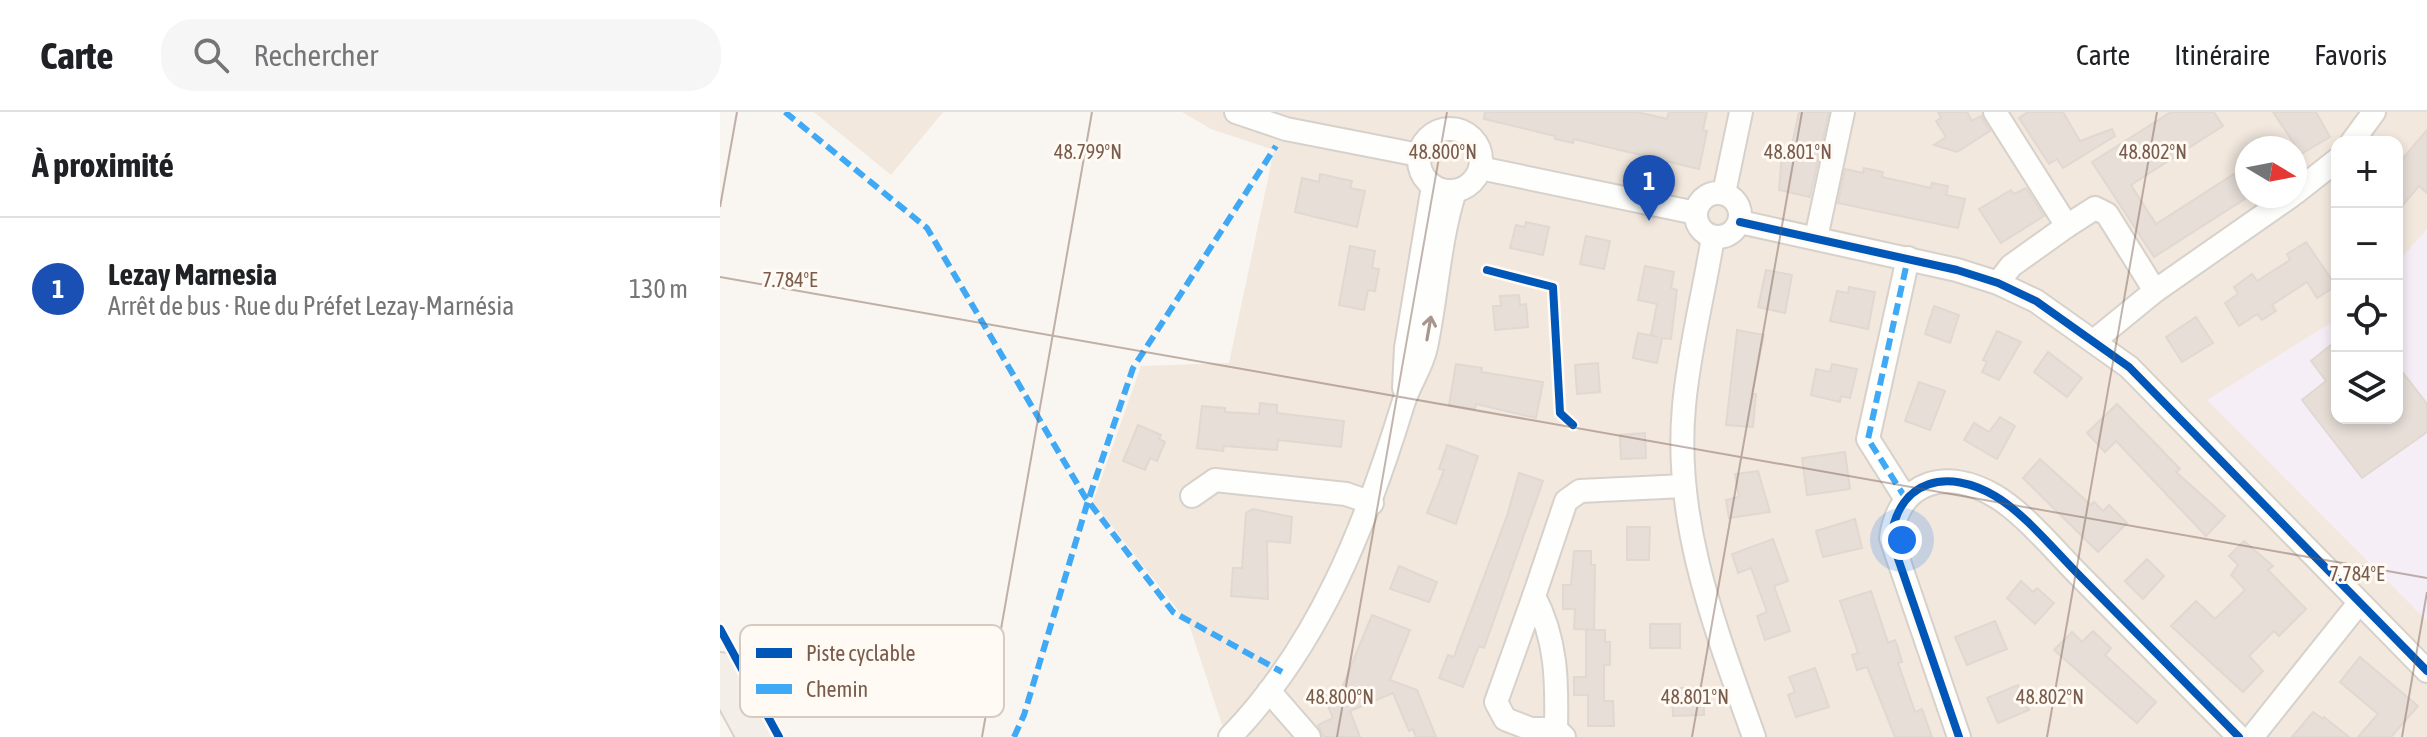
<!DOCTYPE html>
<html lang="fr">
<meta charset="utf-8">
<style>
body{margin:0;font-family:"Asap Condensed",sans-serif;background:#f6f6f6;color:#202124}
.controls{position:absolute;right:24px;top:24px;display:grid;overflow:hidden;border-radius:16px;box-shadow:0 4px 12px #0003}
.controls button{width:72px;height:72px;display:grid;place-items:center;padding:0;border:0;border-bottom:2px solid #e0e0e0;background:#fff;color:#202124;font:40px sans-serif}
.compass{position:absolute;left:1515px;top:24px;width:72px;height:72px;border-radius:50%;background:#fff;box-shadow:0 4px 12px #0003;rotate:100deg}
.you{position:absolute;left:1182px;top:428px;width:28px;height:28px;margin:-20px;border:6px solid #fff;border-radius:50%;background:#1a73e8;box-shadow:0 0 0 12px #1a73e833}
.badge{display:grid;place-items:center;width:52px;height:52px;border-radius:50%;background:#0f766e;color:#fff;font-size:26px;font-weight:700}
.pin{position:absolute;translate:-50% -66px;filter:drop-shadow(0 2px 4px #0008)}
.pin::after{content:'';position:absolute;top:42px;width:28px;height:24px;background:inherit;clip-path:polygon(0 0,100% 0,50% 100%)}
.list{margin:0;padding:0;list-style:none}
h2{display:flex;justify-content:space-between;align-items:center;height:104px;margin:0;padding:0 32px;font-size:34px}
h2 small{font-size:26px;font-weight:400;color:#757577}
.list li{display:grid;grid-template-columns:52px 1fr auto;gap:24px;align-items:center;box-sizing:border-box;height:144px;padding:0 32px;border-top:2px solid #e0e0e0}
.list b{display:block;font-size:30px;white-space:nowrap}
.list p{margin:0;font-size:26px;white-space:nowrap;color:#757577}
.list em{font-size:26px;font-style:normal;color:#757577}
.icon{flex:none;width:44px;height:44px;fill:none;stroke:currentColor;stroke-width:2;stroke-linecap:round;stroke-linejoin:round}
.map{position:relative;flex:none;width:1707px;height:625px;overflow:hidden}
header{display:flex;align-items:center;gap:48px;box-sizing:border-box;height:112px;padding:0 40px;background:#fff;border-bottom:2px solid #e0e0e0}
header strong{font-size:38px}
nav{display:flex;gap:44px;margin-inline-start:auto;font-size:28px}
.search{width:560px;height:72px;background:#f6f6f6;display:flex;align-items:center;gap:20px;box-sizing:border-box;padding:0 28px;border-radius:32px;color:#757577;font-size:30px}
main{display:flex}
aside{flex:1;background:#fff}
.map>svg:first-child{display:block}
.residential{fill:#f2e8de;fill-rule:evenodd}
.education{fill:#f6eef6}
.building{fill:#e6ded7;stroke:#e2d8d2;stroke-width:2}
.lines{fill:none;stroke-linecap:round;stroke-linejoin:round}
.street-casing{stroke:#d7d1cb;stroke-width:26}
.primary-casing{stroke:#dad1cc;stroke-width:40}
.street{stroke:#fefefd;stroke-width:22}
.primary{stroke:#f3eee8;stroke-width:36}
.quiet{stroke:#3fa9f5;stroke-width:6;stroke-dasharray:12 6;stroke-linecap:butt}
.cycleway-casing{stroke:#fffaf3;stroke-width:13}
.cycleway{stroke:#0057b8;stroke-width:8}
.oneway{stroke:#a8958b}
.ticks{fill:none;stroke:#7a5c4d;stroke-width:2;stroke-opacity:0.45}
.key{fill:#fffaf3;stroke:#d7cbc1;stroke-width:2}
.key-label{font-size:22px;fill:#7a5c4d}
.ticks-label{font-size:20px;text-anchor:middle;fill:#7a5c4d;stroke:#fffaf3;stroke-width:6;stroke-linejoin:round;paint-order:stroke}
</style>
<header>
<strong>Carte</strong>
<div class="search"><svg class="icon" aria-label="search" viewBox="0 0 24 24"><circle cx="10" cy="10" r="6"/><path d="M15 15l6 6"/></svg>Rechercher</div>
<nav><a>Carte</a><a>Itinéraire</a><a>Favoris</a></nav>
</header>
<main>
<aside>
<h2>À proximité<small></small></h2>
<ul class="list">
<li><span class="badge" style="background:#1a4fb4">1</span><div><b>Lezay Marnesia</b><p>Arrêt de bus · Rue du Préfet Lezay-Marnésia</p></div><em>130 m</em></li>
</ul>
</aside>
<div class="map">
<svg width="1707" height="625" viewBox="0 0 1707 625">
<rect width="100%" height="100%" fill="#f9f5f0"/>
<g class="residential">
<polygon points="94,0 223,0 171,63"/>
<path d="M462,0h1245v625h-1201l-37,-113 -96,-122 48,-136 88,-3 45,-213 -63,-21zM1617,30h60v276h-60zM1527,36h48v48h-48z"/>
</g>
<polygon class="education" points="1707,117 1707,509 1487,288 1617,207 1617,306 1677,306 1677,151"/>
<g class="building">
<polygon points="765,0 917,0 947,7 949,0 987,0 983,18 987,19 979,57 854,27 853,31 835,27 835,24 764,7"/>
<polygon points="1079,0 1109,0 1090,85 1059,78 1062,41 1070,42"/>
<polygon points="1218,0 1247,0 1252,9 1261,4 1270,19 1237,40 1214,33 1226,25 1216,9 1221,6"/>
<polygon points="1308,0 1343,0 1360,29 1392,17 1395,24 1343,56 1337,47 1329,52 1299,6"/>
<polygon points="1451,0 1494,0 1503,14 1411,73 1436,112 1514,62 1528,85 1434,145 1372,50"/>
<polygon points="1553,0 1596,0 1610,25 1581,42"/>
<polygon points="1707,18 1707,81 1699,74 1677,100 1677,53"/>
<polygon points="1144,56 1163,60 1162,65 1211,76 1212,71 1228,74 1226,83 1245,87 1238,116 1118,91 1125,57 1143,61"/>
<polygon points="600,62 632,69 630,76 645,79 637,115 575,100 582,66 599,70"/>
<polygon points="1306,76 1324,104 1281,131 1259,97 1291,78 1294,82"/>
<polygon points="806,110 829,115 823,143 790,136 796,113 805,115"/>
<polygon points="866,124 890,129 884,157 860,152"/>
<polygon points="1586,130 1616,174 1597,186 1587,170 1552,193 1556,199 1542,208 1537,202 1519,214 1505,191 1518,182 1514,175 1532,162 1537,169 1570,148 1567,142"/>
<polygon points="630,134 655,139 652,156 659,157 655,179 648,178 644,198 619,193"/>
<polygon points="925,154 954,160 951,176 957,178 951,227 942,226 937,251 913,246 918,221 938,225 931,223 937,192 918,188"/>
<polygon points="1046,158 1072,163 1065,201 1038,195"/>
<polygon points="1129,175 1155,180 1148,217 1110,209 1117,179 1128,181"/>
<polygon points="799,183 800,193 806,192 808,215 775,218 773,194 781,194 780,184"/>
<polygon points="1214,194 1239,203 1230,231 1205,222"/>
<polygon points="1476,205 1493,231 1462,250 1446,225"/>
<polygon points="1017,218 1044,223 1032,282 1036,282 1033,315 1006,313"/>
<polygon points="1277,219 1301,230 1279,268 1262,260 1267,250 1263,248"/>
<polygon points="1617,228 1617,306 1677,306 1677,253 1707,292 1707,320 1642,366 1582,288 1606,269 1591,249"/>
<polygon points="1328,240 1362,266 1347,285 1314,260"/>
<polygon points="878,251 880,280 857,282 855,253"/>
<polygon points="736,252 762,256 761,260 823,270 816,306 756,292 755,297 729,293"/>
<polygon points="1112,252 1137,257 1130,286 1121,284 1120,290 1091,283 1096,257 1110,260"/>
<polygon points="1199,270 1225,279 1210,318 1185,309"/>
<polygon points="540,291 557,293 557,301 624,309 621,335 558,328 557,338 504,334 503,339 477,336 482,294 505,296 505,300 539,302"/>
<polygon points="1397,292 1460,357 1456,360 1505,404 1486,424 1396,329 1385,340 1367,321"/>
<polygon points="1280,305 1295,314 1277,347 1244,328 1254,311 1269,320"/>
<polygon points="418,313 441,323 439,327 445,330 437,349 430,346 425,358 403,349"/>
<polygon points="925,321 926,346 901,347 900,323"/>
<polygon points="727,333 758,344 736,412 707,401 724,358 719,357"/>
<polygon points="1125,340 1130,377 1087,383 1082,346"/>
<polygon points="1320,347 1371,393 1374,390 1383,399 1389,393 1407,411 1378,440 1303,366"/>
<polygon points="1038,359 1050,400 1009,406 1006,388 1019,385 1015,362"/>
<polygon points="799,361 823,369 764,536 759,534 743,575 719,566 728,543 734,545 737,536 787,404"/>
<polygon points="533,397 572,405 570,431 547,429 548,487 511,484 513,456 522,456 526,401"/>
<polygon points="1135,407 1142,436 1103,445 1096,419"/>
<polygon points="907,415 930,415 929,448 907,448"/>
<polygon points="1053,427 1068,469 1054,474 1070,519 1045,528 1037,504 1047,500 1031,456 1018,461 1012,442"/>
<polygon points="1524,429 1553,454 1548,458 1586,497 1559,524 1554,519 1529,544 1543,559 1523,580 1451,514 1476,489 1495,507 1525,478 1511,463 1518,453 1509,444"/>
<polygon points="854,439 871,439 871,453 875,453 874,518 854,517 855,497 843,497 843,473 851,473"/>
<polygon points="1427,447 1444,464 1423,487 1405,469"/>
<polygon points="679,454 717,470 709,490 670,477"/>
<polygon points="1301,469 1313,480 1317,476 1334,491 1315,512 1287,486"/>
<polygon points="1151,479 1168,531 1175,528 1178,536 1182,550 1178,551 1195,600 1202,597 1212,625 1175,625 1147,555 1137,558 1132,543 1138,541 1120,489"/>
<polygon points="652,503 690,518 670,568 697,578 716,625 696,625 693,617 689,619 673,581 630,599 640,625 604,625 598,613 613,606 604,584 622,576"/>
<polygon points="1275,509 1287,537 1247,553 1235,525"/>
<rect x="930" y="512" width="30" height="24"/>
<polygon points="866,518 885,518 885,530 890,530 890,553 884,553 884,589 893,589 894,614 868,614 868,583 854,583 854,565 866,565"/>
<polygon points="1373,519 1391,536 1385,543 1436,590 1417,611 1334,538 1352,520 1362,530"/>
<polygon points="1640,545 1698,594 1671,625 1638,625 1658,602 1620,570"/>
<polygon points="1095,556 1109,595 1076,605 1068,583 1075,580 1069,565"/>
<polygon points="1298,573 1309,598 1278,611 1267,586"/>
<polygon points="952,576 984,576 984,603 953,604"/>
<polygon points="1593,600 1603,607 1604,605 1629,625 1572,625"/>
</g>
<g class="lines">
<defs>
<g id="street">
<polyline points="516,0 566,17 699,43"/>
<polyline points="1275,0 1347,114 1291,154 1278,171"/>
<circle cx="730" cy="48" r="31"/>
<polyline points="1632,30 1654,0"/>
<polyline points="760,56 976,101"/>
<circle cx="998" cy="103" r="22"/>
<polyline points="1004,81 1021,0"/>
<polyline points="1575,81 1617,48"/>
<polyline points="1020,110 1237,158 1278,171 1316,189 1409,255 1707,559"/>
<polyline points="1347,114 1375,96 1387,102 1435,179"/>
<path d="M993,125c-9,56 -24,112 -29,169 -11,116 32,224 70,331"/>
<polyline points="1096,126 1123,0"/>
<polyline points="1375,228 1435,179 1571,84"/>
<polyline points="684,276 686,236 713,74"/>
<polyline points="472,384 495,368 626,382 652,391"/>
<polyline points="1186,387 1148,327 1188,146"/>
<polyline points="814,484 776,590 785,607 811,617 836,617"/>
<polyline points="549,579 589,625"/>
<path d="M510,625c90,-93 136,-213 173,-333 6,-20 19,-37 23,-57 11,-52 13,-106 29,-156"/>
<path d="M844,625l-8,-8c1,-48 1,-89 -22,-133l32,-95 14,-10 104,-5"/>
<path d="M1239,625l-68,-199c8,-59 57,-70 104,-42 29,17 61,56 85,80 53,54 106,107 159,161"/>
<polyline points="1532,625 1639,491"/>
</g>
<polyline id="primary" points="0,559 36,625"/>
</defs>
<use href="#street" class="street-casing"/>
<use href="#primary" class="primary-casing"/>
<use href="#street" class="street"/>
<use href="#primary" class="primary"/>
<g class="quiet">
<polyline points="65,0 207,116 365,385 453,500 562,560"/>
<polyline points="1186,387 1148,327 1188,146"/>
<polyline points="294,625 304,603 368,389 413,256 556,34"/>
</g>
<defs>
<g id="cycleway">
<polyline points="1020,110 1237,158 1278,171 1316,189 1409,255 1707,559"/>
<polyline points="767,158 833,175 840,301 853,313"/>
<polyline points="0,517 59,625"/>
<path d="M1239,625l-68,-199c8,-59 57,-70 104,-42 29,17 61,56 85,80 53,54 106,107 159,161"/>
</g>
</defs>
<use href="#cycleway" class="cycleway-casing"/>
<use href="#cycleway" class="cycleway"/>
</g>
<defs><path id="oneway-shaft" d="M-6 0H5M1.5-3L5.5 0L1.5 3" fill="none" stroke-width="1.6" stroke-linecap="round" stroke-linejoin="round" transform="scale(2)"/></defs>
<use class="oneway" href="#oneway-shaft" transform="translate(709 216) rotate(-80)"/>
<path class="ticks" d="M0,95l17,-95M0,165l1707,301M262,625l110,-625M617,625l110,-625M972,625l110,-625M1327,625l110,-625M1682,625l25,-145"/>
<rect x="20" y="513" width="264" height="92" rx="12" class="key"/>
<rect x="36" y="536" width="36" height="10" fill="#0057b8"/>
<rect x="36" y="572" width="36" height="10" fill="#3fa9f5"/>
<g class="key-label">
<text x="86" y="549">Piste cyclable</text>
<text x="86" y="585">Chemin</text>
</g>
<g class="ticks-label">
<text x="368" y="47">48.799°N</text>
<text x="723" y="47">48.800°N</text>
<text x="1078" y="47">48.801°N</text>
<text x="1433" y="47">48.802°N</text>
<text x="70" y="175">7.784°E</text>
<text x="1637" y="469">7.784°E</text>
<text x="620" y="592">48.800°N</text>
<text x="975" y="592">48.801°N</text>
<text x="1330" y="592">48.802°N</text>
</g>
</svg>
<div class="controls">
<button>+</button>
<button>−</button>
<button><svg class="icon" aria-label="locate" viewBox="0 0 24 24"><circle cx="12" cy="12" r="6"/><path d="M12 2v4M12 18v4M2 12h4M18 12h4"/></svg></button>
<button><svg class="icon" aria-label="layers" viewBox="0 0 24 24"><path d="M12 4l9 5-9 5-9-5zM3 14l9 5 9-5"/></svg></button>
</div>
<svg class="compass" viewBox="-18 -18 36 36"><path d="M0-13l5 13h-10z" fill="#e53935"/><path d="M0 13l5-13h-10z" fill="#757577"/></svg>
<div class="you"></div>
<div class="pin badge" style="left:929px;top:109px;background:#1a4fb4">1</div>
</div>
</main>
